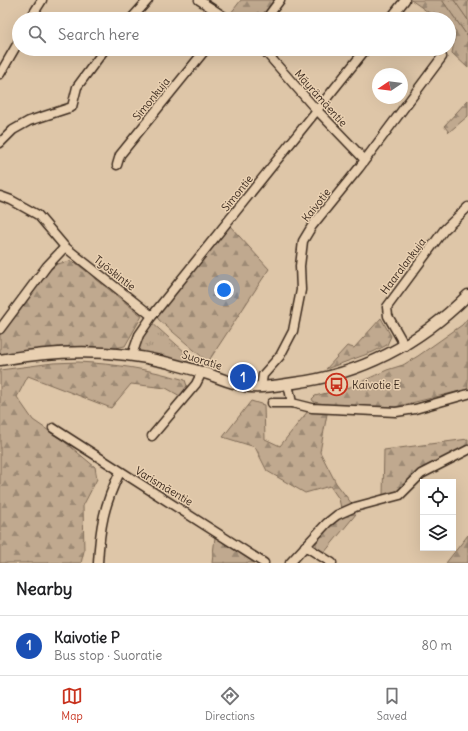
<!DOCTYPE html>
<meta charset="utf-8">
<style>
body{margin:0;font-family:Delius,sans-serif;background:#f6f6f6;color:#202124}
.controls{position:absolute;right:12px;bottom:12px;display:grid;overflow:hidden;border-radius:0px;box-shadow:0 4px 16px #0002}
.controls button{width:36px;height:36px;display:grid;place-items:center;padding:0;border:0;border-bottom:1px solid #e0e0e0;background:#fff;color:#202124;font:20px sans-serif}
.compass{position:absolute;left:372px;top:68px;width:36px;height:36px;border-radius:50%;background:#fff;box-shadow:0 4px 16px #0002;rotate:257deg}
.you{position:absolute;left:224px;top:290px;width:14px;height:14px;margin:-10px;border:3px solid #fff;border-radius:50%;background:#1a73e8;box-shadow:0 0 0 6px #1a73e833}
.badge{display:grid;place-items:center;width:26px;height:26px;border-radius:50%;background:#c8321e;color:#fff;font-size:13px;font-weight:700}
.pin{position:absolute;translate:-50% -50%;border:2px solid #fff;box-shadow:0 1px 4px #0006}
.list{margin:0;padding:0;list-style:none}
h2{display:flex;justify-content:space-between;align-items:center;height:52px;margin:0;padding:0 16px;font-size:17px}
h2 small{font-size:13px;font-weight:400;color:#757577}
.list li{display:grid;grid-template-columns:26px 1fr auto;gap:12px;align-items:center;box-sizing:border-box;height:60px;padding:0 16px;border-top:1px solid #e0e0e0}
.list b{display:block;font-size:15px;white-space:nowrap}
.list p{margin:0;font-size:13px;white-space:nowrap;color:#757577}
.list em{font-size:13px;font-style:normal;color:#757577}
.icon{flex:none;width:22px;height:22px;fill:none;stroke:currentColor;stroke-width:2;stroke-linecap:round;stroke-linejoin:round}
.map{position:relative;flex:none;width:468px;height:563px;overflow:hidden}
.search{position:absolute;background:#fff;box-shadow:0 4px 16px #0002;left:12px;right:12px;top:12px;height:44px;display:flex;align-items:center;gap:10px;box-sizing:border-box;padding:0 14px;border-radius:22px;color:#757577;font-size:15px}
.sheet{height:112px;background:#fff}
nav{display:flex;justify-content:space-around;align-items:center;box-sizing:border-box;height:56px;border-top:1px solid #e0e0e0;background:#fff;font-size:11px;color:#757577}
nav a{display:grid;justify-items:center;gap:2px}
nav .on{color:#c8321e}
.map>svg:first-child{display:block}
.grass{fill:url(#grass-tufts);stroke:#7e6a56}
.forest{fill:url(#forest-firs);stroke:#7e6a56}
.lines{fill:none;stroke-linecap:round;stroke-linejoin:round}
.minor-casing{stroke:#3b2a1e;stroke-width:11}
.tertiary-casing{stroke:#3b2a1e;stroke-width:13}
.minor{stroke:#e9d0b1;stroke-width:8}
.tertiary{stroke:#e9d0b1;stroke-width:10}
.labels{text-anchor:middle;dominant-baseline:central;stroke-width:3;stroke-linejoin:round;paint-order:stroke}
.street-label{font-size:11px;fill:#3b2a1e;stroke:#e9d0b1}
.poi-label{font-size:11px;fill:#3b2a1e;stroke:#e9d0b1;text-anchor:start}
</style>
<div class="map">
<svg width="468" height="563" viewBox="0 0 468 563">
<defs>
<pattern id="grass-tufts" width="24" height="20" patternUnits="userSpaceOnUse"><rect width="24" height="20" fill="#c0a98f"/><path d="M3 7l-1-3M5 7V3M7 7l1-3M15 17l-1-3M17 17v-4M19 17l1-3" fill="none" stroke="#9d8a74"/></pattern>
<pattern id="forest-firs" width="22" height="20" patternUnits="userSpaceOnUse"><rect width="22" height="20" fill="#c0a98f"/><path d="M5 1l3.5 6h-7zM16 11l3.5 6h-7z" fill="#9d8a74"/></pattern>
</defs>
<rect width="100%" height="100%" fill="#dec6a8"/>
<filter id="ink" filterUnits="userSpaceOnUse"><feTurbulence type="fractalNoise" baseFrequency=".025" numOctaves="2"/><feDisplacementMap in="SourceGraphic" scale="8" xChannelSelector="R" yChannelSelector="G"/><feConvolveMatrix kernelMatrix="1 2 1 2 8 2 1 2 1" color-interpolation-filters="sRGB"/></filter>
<g filter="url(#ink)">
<g class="grass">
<polygon points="442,0 454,0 468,20 468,37"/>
<polygon points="151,322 193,359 200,363 197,366 139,353 137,350 140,338"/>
</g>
<g class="forest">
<polygon points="241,0 274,0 260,19 237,19 231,13"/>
<polygon points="411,0 442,0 468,37 468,68 452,53 456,31 449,26 449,19 438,19"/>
<polygon points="454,0 468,0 468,20"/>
<polygon points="468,100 468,116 449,132 444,126"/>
<polygon points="230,226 269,269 208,362 159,320 156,315"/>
<polygon points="70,261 76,263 142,316 125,346 115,348 59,347 0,354 0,335 50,270 57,264"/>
<polygon points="381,318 391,336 387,345 373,352 326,369 347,346 354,348"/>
<polygon points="468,318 468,389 395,407 352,407 317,403 313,401 312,399 315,396 350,387 387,370 403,365 418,356 462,325"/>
<path d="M78,362c38,2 70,7 107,18l2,6 -7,10 -14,-8 -35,-4 -20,24 -83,-32 -11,21 16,23 32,22 30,25 2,12 -14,27 1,45 -3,12h-81v-193l53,-7z"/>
<polygon points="251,401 264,405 265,439 280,446 308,411 327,414 320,452 336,483 352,504 341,508 339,499 330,486 305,493 267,471 255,447 223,437"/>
<polygon points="468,439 468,446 420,469 397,491 383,495 384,450"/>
<polygon points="356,514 324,553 316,547 316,543 327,529 343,515"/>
<polygon points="468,535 468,563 446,563"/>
<polygon points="215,537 254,563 212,563"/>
</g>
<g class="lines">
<defs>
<g id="minor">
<polyline points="199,0 228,19"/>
<polyline points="30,19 42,0"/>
<polyline points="131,19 148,0"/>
<polyline points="266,19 280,0"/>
<polyline points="390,19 405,0"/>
<polyline points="263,49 312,105 364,159"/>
<polyline points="0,74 19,41"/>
<polyline points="0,143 13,130 29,121 72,107 77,87 105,49"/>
<polyline points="117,165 120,155 206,49"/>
<polyline points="0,196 11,200 38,215 65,247 152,316"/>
<polyline points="0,329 47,266 65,247"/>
<polyline points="405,346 388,316 387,307 444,230 468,207"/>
<polyline points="132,355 139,335 152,316 366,49"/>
<polyline points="288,384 292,403 312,408 396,412 415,409 468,394"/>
<polyline points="261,387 263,375 280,356 293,331 301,290 300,266 303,241 312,226 359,168 442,57"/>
<polyline points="272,403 292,403"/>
<polyline points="53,428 264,563"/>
<polyline points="152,436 196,384 202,372"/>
<polyline points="305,546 332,563"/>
<path d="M98,563c2,-37 6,-58 22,-91"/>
<polyline points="290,563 327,523 337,515 355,507 400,495 421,474 468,450"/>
</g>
<path id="tertiary" d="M0,360c55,-10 110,-12 165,2 15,4 31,8 46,13 13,5 27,11 41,12 14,1 28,-2 42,-4 68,-9 126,-40 174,-88"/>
</defs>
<use href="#minor" class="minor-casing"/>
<use href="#tertiary" class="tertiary-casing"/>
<use href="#minor" class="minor"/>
<use href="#tertiary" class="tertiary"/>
</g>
</g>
<defs>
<symbol id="bus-ring" viewBox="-11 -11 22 22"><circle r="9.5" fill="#e9d0b1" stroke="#c8321e" stroke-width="1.5"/><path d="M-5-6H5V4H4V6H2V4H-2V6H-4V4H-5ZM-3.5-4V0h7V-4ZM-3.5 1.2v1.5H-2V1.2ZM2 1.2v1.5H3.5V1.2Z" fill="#c8321e"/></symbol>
</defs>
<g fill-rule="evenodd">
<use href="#bus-ring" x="324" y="372" width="25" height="25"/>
</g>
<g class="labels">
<g class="street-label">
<text transform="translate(321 98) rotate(48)">Mäyrämäentie</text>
<text transform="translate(151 99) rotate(-51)">Simonkuja</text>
<text transform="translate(237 193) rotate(-51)">Simontie</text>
<text transform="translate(316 205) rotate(-52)">Kaivotie</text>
<text transform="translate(403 266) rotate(-53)">Haaralankuja</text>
<text transform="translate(115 273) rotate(38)">Työskintie</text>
<text transform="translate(202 360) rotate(17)">Suoratie</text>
<text transform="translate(164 486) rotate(31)">Varismäentie</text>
</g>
<g class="poi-label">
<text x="352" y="385">Kaivotie E</text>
</g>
</g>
</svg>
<div class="controls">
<button><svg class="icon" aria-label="locate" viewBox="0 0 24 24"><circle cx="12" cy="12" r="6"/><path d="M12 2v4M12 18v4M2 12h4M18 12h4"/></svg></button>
<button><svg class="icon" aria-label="layers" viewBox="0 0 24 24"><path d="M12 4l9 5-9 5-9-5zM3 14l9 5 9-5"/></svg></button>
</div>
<svg class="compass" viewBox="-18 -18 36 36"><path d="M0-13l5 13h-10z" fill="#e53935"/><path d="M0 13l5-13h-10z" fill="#757577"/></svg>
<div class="you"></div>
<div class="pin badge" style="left:243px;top:377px;background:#1a4fb4">1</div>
<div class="search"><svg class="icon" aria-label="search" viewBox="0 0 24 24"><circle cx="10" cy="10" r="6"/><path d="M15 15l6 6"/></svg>Search here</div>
</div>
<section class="sheet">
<h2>Nearby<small></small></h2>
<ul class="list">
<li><span class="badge" style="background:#1a4fb4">1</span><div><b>Kaivotie P</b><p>Bus stop · Suoratie</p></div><em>80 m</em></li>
</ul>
</section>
<nav>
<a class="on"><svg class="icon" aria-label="map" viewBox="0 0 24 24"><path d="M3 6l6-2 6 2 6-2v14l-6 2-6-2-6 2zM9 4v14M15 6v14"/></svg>Map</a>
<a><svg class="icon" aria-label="directions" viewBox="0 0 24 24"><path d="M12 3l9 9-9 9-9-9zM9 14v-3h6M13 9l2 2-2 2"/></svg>Directions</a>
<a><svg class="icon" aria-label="saved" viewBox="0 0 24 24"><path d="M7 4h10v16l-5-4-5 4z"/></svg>Saved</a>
</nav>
